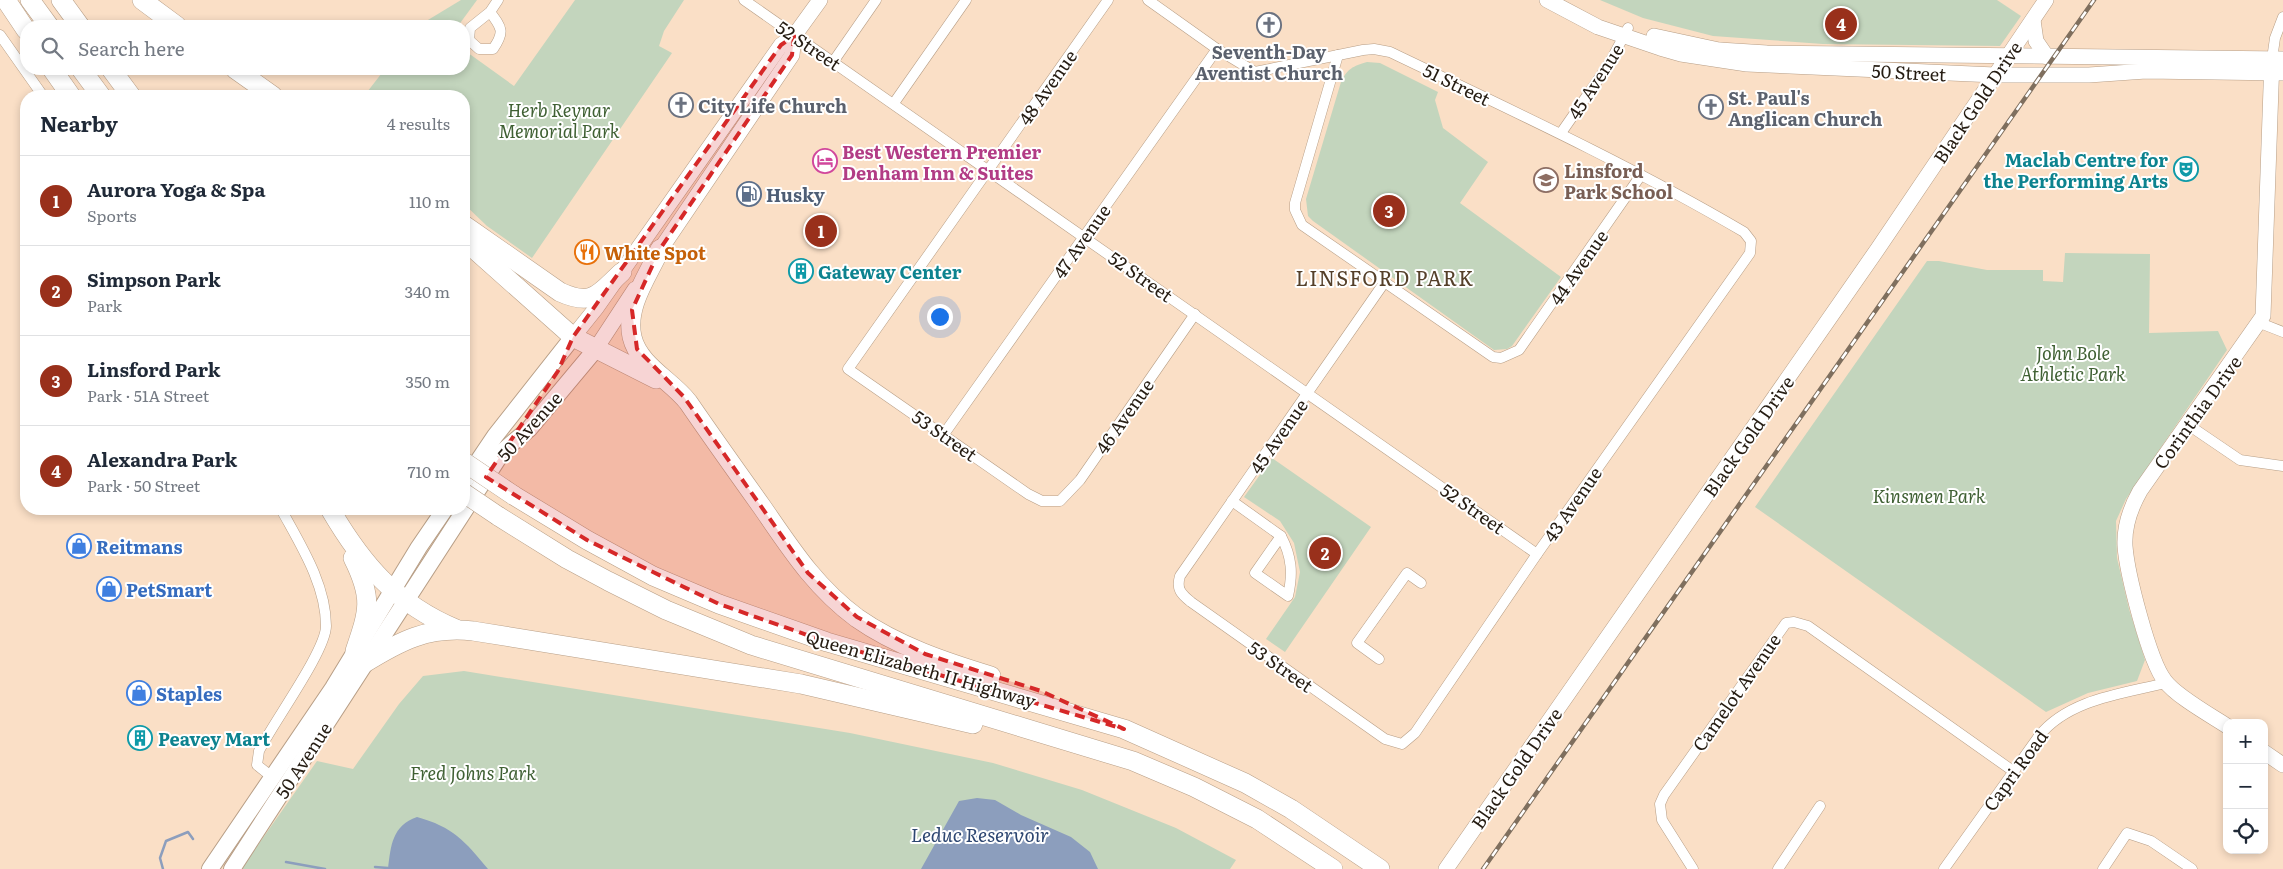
<!DOCTYPE html>
<meta charset="utf-8">
<style>
body{margin:0;font-family:Literata,serif;background:#f6f6f7;color:#1f2937}
.controls{position:absolute;right:15px;bottom:15px;display:grid;overflow:hidden;border-radius:10px;box-shadow:0 2px 8px #0003}
.controls button{width:45px;height:45px;display:grid;place-items:center;padding:0;border:0;border-bottom:1px solid #e0e1e3;background:#fff;color:#1f2937;font:25px sans-serif}
.you{position:absolute;left:939px;top:316px;width:18px;height:18px;margin:-12px;border:4px solid #fff;border-radius:50%;background:#1a73e8;box-shadow:0 0 0 8px #1a73e833}
.badge{display:grid;place-items:center;width:32px;height:32px;border-radius:50%;background:#99301b;color:#fff;font-size:16px;font-weight:700}
.pin{position:absolute;translate:-50% -50%;border:2px solid #fff;box-shadow:0 1px 5px #0006}
.list{margin:0;padding:0;list-style:none}
h2{display:flex;justify-content:space-between;align-items:center;height:65px;margin:0;padding:0 20px;font-size:21px}
h2 small{font-size:16px;font-weight:400;color:#747a83}
.list li{display:grid;grid-template-columns:32px 1fr auto;gap:15px;align-items:center;box-sizing:border-box;height:90px;padding:0 20px;border-top:1px solid #e0e1e3}
.list b{display:block;font-size:19px;white-space:nowrap}
.list p{margin:0;font-size:16px;white-space:nowrap;color:#747a83}
.list em{font-size:16px;font-style:normal;color:#747a83}
.icon{flex:none;width:28px;height:28px;fill:none;stroke:currentColor;stroke-width:2;stroke-linecap:round;stroke-linejoin:round}
.map{position:relative;flex:none;width:2283px;height:869px;overflow:hidden}
.search{position:absolute;background:#fff;box-shadow:0 2px 8px #0003;left:20px;top:20px;width:450px;height:55px;display:flex;align-items:center;gap:12px;box-sizing:border-box;padding:0 18px;border-radius:20px;color:#747a83;font-size:19px}
.panel{position:absolute;background:#fff;box-shadow:0 2px 8px #0003;left:20px;top:90px;width:450px;height:425px;border-radius:20px}
.map>svg:first-child{display:block}
.green{fill:#c3d5bd}
.water{fill:#8c9ebd}
.lines{fill:none;stroke-linecap:round;stroke-linejoin:round}
.stream{stroke:#8c9ebd;stroke-width:2.5}
.street-casing{stroke:#b79e86;stroke-width:11}
.secondary-casing{stroke:#b79e86;stroke-width:16}
.primary-casing{stroke:#b79e86;stroke-width:18}
.highway-casing{stroke:#b79e86;stroke-width:20}
.street{stroke:#fff;stroke-width:10}
.secondary{stroke:#fff;stroke-width:15}
.primary{stroke:#fff;stroke-width:16}
.highway{stroke:#fff;stroke-width:19}
.rail-casing{stroke:#7f6f5e;stroke-width:4.5}
.rail{stroke:#fff;stroke-width:2.5;stroke-dasharray:8;stroke-linecap:butt}
.highway-bridge-casing{stroke:#b79e86;stroke-width:20;stroke-linecap:butt}
.highway-bridge{stroke:#fff;stroke-width:19}
.marked{fill:#d62828;fill-opacity:0.2;stroke:#d62828;stroke-width:4;stroke-dasharray:10 6;stroke-linejoin:round}
.labels{text-anchor:middle;dominant-baseline:central;stroke-width:4;stroke-linejoin:round;paint-order:stroke}
.street-label{font-size:18px;fill:#251c12;stroke:#fff}
.worship-label{font-size:18px;font-weight:bold;fill:#5b616d;stroke:#fff;text-anchor:start}
.park-label{font-size:18px;font-style:italic;fill:#3f6033;stroke:#fff}
.hotel-label{font-size:18px;font-weight:bold;fill:#b23c85;stroke:#fff;text-anchor:start}
.culture-label{font-size:18px;font-weight:bold;fill:#0d838f;stroke:#fff;text-anchor:start}
.education-label{font-size:18px;font-weight:bold;fill:#785e54;stroke:#fff;text-anchor:start}
.service-label{font-size:18px;font-weight:bold;fill:#4e5e75;stroke:#fff;text-anchor:start}
.food-label{font-size:18px;font-weight:bold;fill:#c56008;stroke:#fff;text-anchor:start}
.shop-label{font-size:18px;font-weight:bold;fill:#366cbe;stroke:#fff;text-anchor:start}
.water-label{font-size:19px;font-style:italic;fill:#2d4671;stroke:#fff}
.quarter-label{font-size:20px;letter-spacing:1px;fill:#55402a;stroke:#fff}
</style>
<div class="map">
<svg width="2283" height="869" viewBox="0 0 2283 869">
<rect width="100%" height="100%" fill="#fadfc6"/>
<g class="green">
<polygon points="461,0 477,0 458,26 418,26"/>
<polygon points="575,0 684,0 664,31 659,46 672,53 532,258 487,226 464,204 464,96 364,96 385,69 464,69 464,50 514,86"/>
<polygon points="1600,0 1997,0 2021,16 2000,46 1823,44 1713,36 1643,18"/>
<path d="M1367,62l13,1 58,29 -3,8 8,28 45,34 -28,41 101,74 -49,69 -5,3 -13,1 -181,-129 -5,-5 -2,-17 35,-117c6,-13 12,-16 26,-20z"/>
<polygon points="2065,253 2150,254 2149,333 2218,331 2227,350 2126,499 2116,521 2117,558 2129,609 2145,660 2137,681 2088,693 2046,712 1755,507 1927,261 1939,261 1987,270 2043,270 2043,281 2063,282"/>
<polygon points="1272,458 1371,527 1285,652 1266,639 1295,597 1300,572 1294,543 1280,521 1244,497"/>
<polygon points="464,671 850,733 993,763 1082,790 1176,828 1236,860 1230,869 241,869 317,761 353,769 399,704 423,676"/>
</g>
<g class="water">
<polygon points="977,798 995,800 1021,815 1071,837 1090,852 1098,869 921,869 959,801"/>
<path d="M417,817c36,10 48,24 71,52h-100c3,-24 4,-43 29,-52z"/>
</g>
<g class="lines">
<g class="stream">
<polyline points="286,862 325,869"/>
<polyline points="375,867 388,868"/>
<polyline points="163,869 160,858 166,841 188,832 193,839"/>
</g>
<defs>
<g id="street">
<polyline points="744,0 1537,554"/>
<polyline points="1108,0 848,369 1028,494 1042,501 1060,501 1080,480 1195,314"/>
<path d="M1148,0l69,49 38,23 108,-22 11,-1 16,3c119,57 240,113 354,180l7,9 -1,12 -213,301 -122,179 -13,11 -17,-5 -194,-137c-10,-8 -15,-13 -11,-26l204,-293"/>
<path d="M490,12c12,16 15,20 3,37h-14l-10,-9 1,-12 20,-16 8,-12"/>
<polyline points="0,35 43,96"/>
<polyline points="1338,55 1295,203 1295,210 1302,225 1493,357 1501,358 1519,350 1641,175"/>
<polyline points="2272,59 2275,38 2283,17"/>
<polyline points="833,62 876,0"/>
<polyline points="894,103 966,0"/>
<polyline points="1561,133 1609,64 1628,28"/>
<polyline points="2260,323 2283,332"/>
<polyline points="2187,424 2240,460 2283,466"/>
<polyline points="944,434 1217,49"/>
<polyline points="1232,501 1281,536"/>
<path d="M1281,536c11,21 12,38 7,60l-33,-23z"/>
<polyline points="1379,659 1357,643 1407,573 1421,583"/>
<path d="M272,777l-15,-12 2,-14c13,-27 67,-100 67,-125 0,-42 -26,-82 -45,-117"/>
<polyline points="1693,869 1662,820 1660,804 1664,795 1786,623 1794,622 1808,626 2013,771"/>
<polyline points="1778,869 1820,806"/>
<path d="M1944,869l95,-133c30,-37 83,-42 127,-53"/>
<polyline points="2103,869 2127,833 2151,841 2192,869"/>
</g>
<g id="secondary">
<polyline points="1547,0 1598,27 1660,48 1681,54 1747,64 1995,75 2089,75 2146,71 2283,73"/>
<polyline points="2033,20 2036,41 2047,57"/>
<polyline points="1654,36 1719,50 1767,53 2283,59"/>
<polyline points="654,259 792,55 794,36"/>
<polyline points="573,337 597,307 781,45 794,36 820,0"/>
<polyline points="595,350 635,289"/>
<path d="M2227,726c-17,-11 -51,-30 -62,-45 -16,-20 -38,-108 -40,-135 -1,-19 6,-39 15,-55l123,-175 9,-257"/>
<polyline points="2264,752 2283,765"/>
<polyline points="1446,869 1877,250 2046,0"/>
</g>
<g id="primary">
<polyline points="464,482 495,436 573,337"/>
<polyline points="210,869 333,688 419,547 445,509"/>
<polyline points="232,869 503,451 529,429 595,350"/>
</g>
<g id="highway">
<polyline points="6,0 26,30"/>
<polyline points="30,0 49,26"/>
<polyline points="61,0 80,26"/>
<polyline points="142,0 177,26"/>
<polyline points="52,69 71,96"/>
<polyline points="81,69 101,96"/>
<polyline points="111,69 131,96"/>
<polyline points="235,69 273,96"/>
<path d="M464,225l96,67c33,15 38,2 62,-20"/>
<polyline points="464,240 573,337 656,379"/>
<path d="M660,249c-12,27 -35,57 -28,88 7,29 39,43 56,65 24,35 49,70 74,105 29,42 53,80 95,111 40,28 88,44 134,58"/>
<polyline points="513,495 587,540 653,576 719,604 827,642 1124,729 1245,783 1291,809 1380,869"/>
<path d="M330,509c32,55 66,95 126,120"/>
<polyline points="498,516 567,559 608,581 666,610 751,645 1133,761 1194,787 1257,819 1333,869"/>
<path d="M353,558c20,40 16,52 2,93"/>
<path d="M363,664c37,-23 65,-38 110,-33l328,53 172,40"/>
</g>
</defs>
<use href="#street" class="street-casing"/>
<use href="#secondary" class="secondary-casing"/>
<use href="#primary" class="primary-casing"/>
<use href="#highway" class="highway-casing"/>
<use href="#street" class="street"/>
<use href="#secondary" class="secondary"/>
<use href="#primary" class="primary"/>
<use href="#highway" class="highway"/>
<defs>
<polyline id="rail" points="1483,869 2094,0"/>
</defs>
<use href="#rail" class="rail-casing"/>
<use href="#rail" class="rail"/>
<defs>
<g id="highway-bridge">
<polyline points="464,462 513,495"/>
<polyline points="464,493 498,516"/>
</g>
</defs>
<use href="#highway-bridge" class="highway-bridge-casing"/>
<use href="#highway-bridge" class="highway-bridge"/>
</g>
<path class="marked" d="M794,36l-2,19 -132,194 -28,61 5,39 47,48 124,176 49,44 68,37 116,37 83,38 -297,-87 -108,-38 -132,-64 -101,-63 72,-106 15,-34 208,-292z"/>
<defs>
<symbol id="church-ring" viewBox="-11 -11 22 22"><circle r="9.5" fill="#fff" stroke="#6b7280" stroke-width="1.5"/><path d="M-1.2-6h2.4v3.5h3.3v2.4h-3.3V6h-2.4V-.1h-3.3v-2.4h3.3Z" fill="#6b7280"/></symbol>
<symbol id="hotel-ring" viewBox="-11 -11 22 22"><circle r="9.5" fill="#fff" stroke="#d1479c" stroke-width="1.5"/><path d="M-6-4.5h1.5V1H6V5H4.5V3h-9V5H-6ZM-4 0a1.8 1.8 0 1 1 3.6 0ZM.5 0V-2.5h3Q6-2.5 6 0Z" fill="#d1479c"/></symbol>
<symbol id="theatre-ring" viewBox="-11 -11 22 22"><circle r="9.5" fill="#fff" stroke="#0f9aa8" stroke-width="1.5"/><path d="M-5-5.5Q0-4 5-5.5V0Q5 5 0 6Q-5 5-5 0ZM-3.3-2.5H-1v1.5H-3.3ZM1-2.5H3.3v1.5H1ZM-2.8 1Q0 5.5 2.8 1Z" fill="#0f9aa8"/></symbol>
<symbol id="school-ring" viewBox="-11 -11 22 22"><circle r="9.5" fill="#fff" stroke="#8d6e63" stroke-width="1.5"/><path d="M0-5L7-2L0 1L-7-2ZM-4 1L0 2.5L4 1V4Q0 6-4 4Z" fill="#8d6e63"/></symbol>
<symbol id="fuel-ring" viewBox="-11 -11 22 22"><circle r="9.5" fill="#fff" stroke="#5c6f8a" stroke-width="1.5"/><path d="M-5.5-6h7V0h2V4h1.3V-2.5L3-4.5l.8-.8L6-3V5H2.5V1h-1V6h-7ZM-4.2-4.7v3.2H.2V-4.7Z" fill="#5c6f8a"/></symbol>
<symbol id="restaurant-ring" viewBox="-11 -11 22 22"><circle r="9.5" fill="#fff" stroke="#e8710a" stroke-width="1.5"/><path d="M-5-6h1v4h1v-4h1v4h1v-4h1v5L-1.5 .5V6h-2V.5L-5-1ZM5-6V6H3V1.5H1.5Q1.5-4 5-6Z" fill="#e8710a"/></symbol>
<symbol id="building-ring" viewBox="-11 -11 22 22"><circle r="9.5" fill="#fff" stroke="#0f9aa8" stroke-width="1.5"/><path d="M-4-6H4V6H1V3H-1V6H-4ZM-2.5-4.3h1.7v1.8h-1.7ZM.8-4.3h1.7v1.8H.8ZM-2.5-1h1.7V.8h-1.7ZM.8-1h1.7V.8H.8Z" fill="#0f9aa8"/></symbol>
<symbol id="shop-ring" viewBox="-11 -11 22 22"><circle r="9.5" fill="#fff" stroke="#3f7fe0" stroke-width="1.5"/><path d="M-5-2.5h2.3a2.7 3.5 0 0 1 5.4 0H5L5.5 6h-11ZM-1.5-2.5h3a1.5 2.3 0 0 0-3 0Z" fill="#3f7fe0"/></symbol>
</defs>
<g fill-rule="evenodd">
<use href="#church-ring" x="1255" y="11" width="28" height="28"/>
<use href="#church-ring" x="667" y="91" width="28" height="28"/>
<use href="#church-ring" x="1697" y="93" width="28" height="28"/>
<use href="#hotel-ring" x="811" y="147" width="28" height="28"/>
<use href="#theatre-ring" x="2172" y="155" width="28" height="28"/>
<use href="#school-ring" x="1532" y="166" width="28" height="28"/>
<use href="#fuel-ring" x="735" y="180" width="28" height="28"/>
<use href="#restaurant-ring" x="573" y="238" width="28" height="28"/>
<use href="#building-ring" x="787" y="257" width="28" height="28"/>
<use href="#shop-ring" x="65" y="532" width="28" height="28"/>
<use href="#shop-ring" x="95" y="575" width="28" height="28"/>
<use href="#shop-ring" x="125" y="679" width="28" height="28"/>
<use href="#building-ring" x="126" y="724" width="28" height="28"/>
</g>
<g class="labels">
<g class="street-label">
<text transform="translate(809 45) rotate(34)">52 Street</text>
<text transform="translate(1909 72) rotate(3)">50 Street</text>
<text transform="translate(1595 81) rotate(-57)">45 Avenue</text>
<text transform="translate(1457 84) rotate(26)">51 Street</text>
<text transform="translate(1047 87) rotate(-55)">48 Avenue</text>
<text transform="translate(1977 102) rotate(-56)">Black Gold Drive</text>
<text transform="translate(1081 241) rotate(-55)">47 Avenue</text>
<text transform="translate(1578 267) rotate(-55)">44 Avenue</text>
<text transform="translate(1141 276) rotate(35)">52 Street</text>
<text transform="translate(2197 412) rotate(-54)">Corinthia Drive</text>
<text transform="translate(1124 416) rotate(-55)">46 Avenue</text>
<text transform="translate(529 426) rotate(-48)">50 Avenue</text>
<text transform="translate(945 435) rotate(35)">53 Street</text>
<text transform="translate(1278 436) rotate(-55)">45 Avenue</text>
<text transform="translate(1748 436) rotate(-55)">Black Gold Drive</text>
<text transform="translate(1572 504) rotate(-55)">43 Avenue</text>
<text transform="translate(1473 508) rotate(35)">52 Street</text>
<text transform="translate(1281 666) rotate(35)">53 Street</text>
<text transform="translate(921 668) rotate(16)">Queen Elizabeth II Highway</text>
<text transform="translate(1736 692) rotate(-55)">Camelot Avenue</text>
<text transform="translate(303 760) rotate(-57)">50 Avenue</text>
<text transform="translate(1516 768) rotate(-55)">Black Gold Drive</text>
<text transform="translate(2015 770) rotate(-54)">Capri Road</text>
</g>
<g class="worship-label">
<text x="1269" y="51" text-anchor="middle">Seventh-Day<tspan x="1269" dy="21">Aventist Church</tspan></text>
<text x="1728" y="97">St. Paul's<tspan x="1728" dy="21">Anglican Church</tspan></text>
<text x="698" y="105">City Life Church</text>
</g>
<g class="park-label">
<text x="559" y="109">Herb Reynar<tspan x="559" dy="21">Memorial Park</tspan></text>
<text x="2073" y="352">John Bole<tspan x="2073" dy="21">Athletic Park</tspan></text>
<text x="1929" y="495">Kinsmen Park</text>
<text x="473" y="772">Fred Johns Park</text>
</g>
<g class="hotel-label">
<text x="842" y="151">Best Western Premier<tspan x="842" dy="21">Denham Inn &amp; Suites</tspan></text>
</g>
<g class="culture-label">
<text x="2168" y="159" text-anchor="end">Maclab Centre for<tspan x="2168" dy="21">the Performing Arts</tspan></text>
<text x="818" y="271">Gateway Center</text>
<text x="158" y="738">Peavey Mart</text>
</g>
<g class="education-label">
<text x="1564" y="170">Linsford<tspan x="1564" dy="21">Park School</tspan></text>
</g>
<g class="service-label">
<text x="766" y="194">Husky</text>
</g>
<g class="food-label">
<text x="604" y="252">White Spot</text>
</g>
<g class="shop-label">
<text x="96" y="546">Reitmans</text>
<text x="126" y="589">PetSmart</text>
<text x="156" y="693">Staples</text>
</g>
<g class="water-label">
<text x="980" y="834">Leduc Reservoir</text>
</g>
<g class="quarter-label">
<text x="1385" y="277">LINSFORD PARK</text>
</g>
</g>
</svg>
<div class="controls">
<button>+</button>
<button>−</button>
<button><svg class="icon" aria-label="locate" viewBox="0 0 24 24"><circle cx="12" cy="12" r="6"/><path d="M12 2v4M12 18v4M2 12h4M18 12h4"/></svg></button>
</div>
<div class="you"></div>
<div class="pin badge" style="left:821px;top:231px">1</div>
<div class="pin badge" style="left:1325px;top:553px">2</div>
<div class="pin badge" style="left:1389px;top:211px">3</div>
<div class="pin badge" style="left:1841px;top:24px">4</div>
<div class="search"><svg class="icon" aria-label="search" viewBox="0 0 24 24"><circle cx="10" cy="10" r="6"/><path d="M15 15l6 6"/></svg>Search here</div>
<section class="panel">
<h2>Nearby<small>4 results</small></h2>
<ul class="list">
<li><span class="badge">1</span><div><b>Aurora Yoga &amp; Spa</b><p>Sports</p></div><em>110 m</em></li>
<li><span class="badge">2</span><div><b>Simpson Park</b><p>Park</p></div><em>340 m</em></li>
<li><span class="badge">3</span><div><b>Linsford Park</b><p>Park · 51A Street</p></div><em>350 m</em></li>
<li><span class="badge">4</span><div><b>Alexandra Park</b><p>Park · 50 Street</p></div><em>710 m</em></li>
</ul>
</section>
</div>
